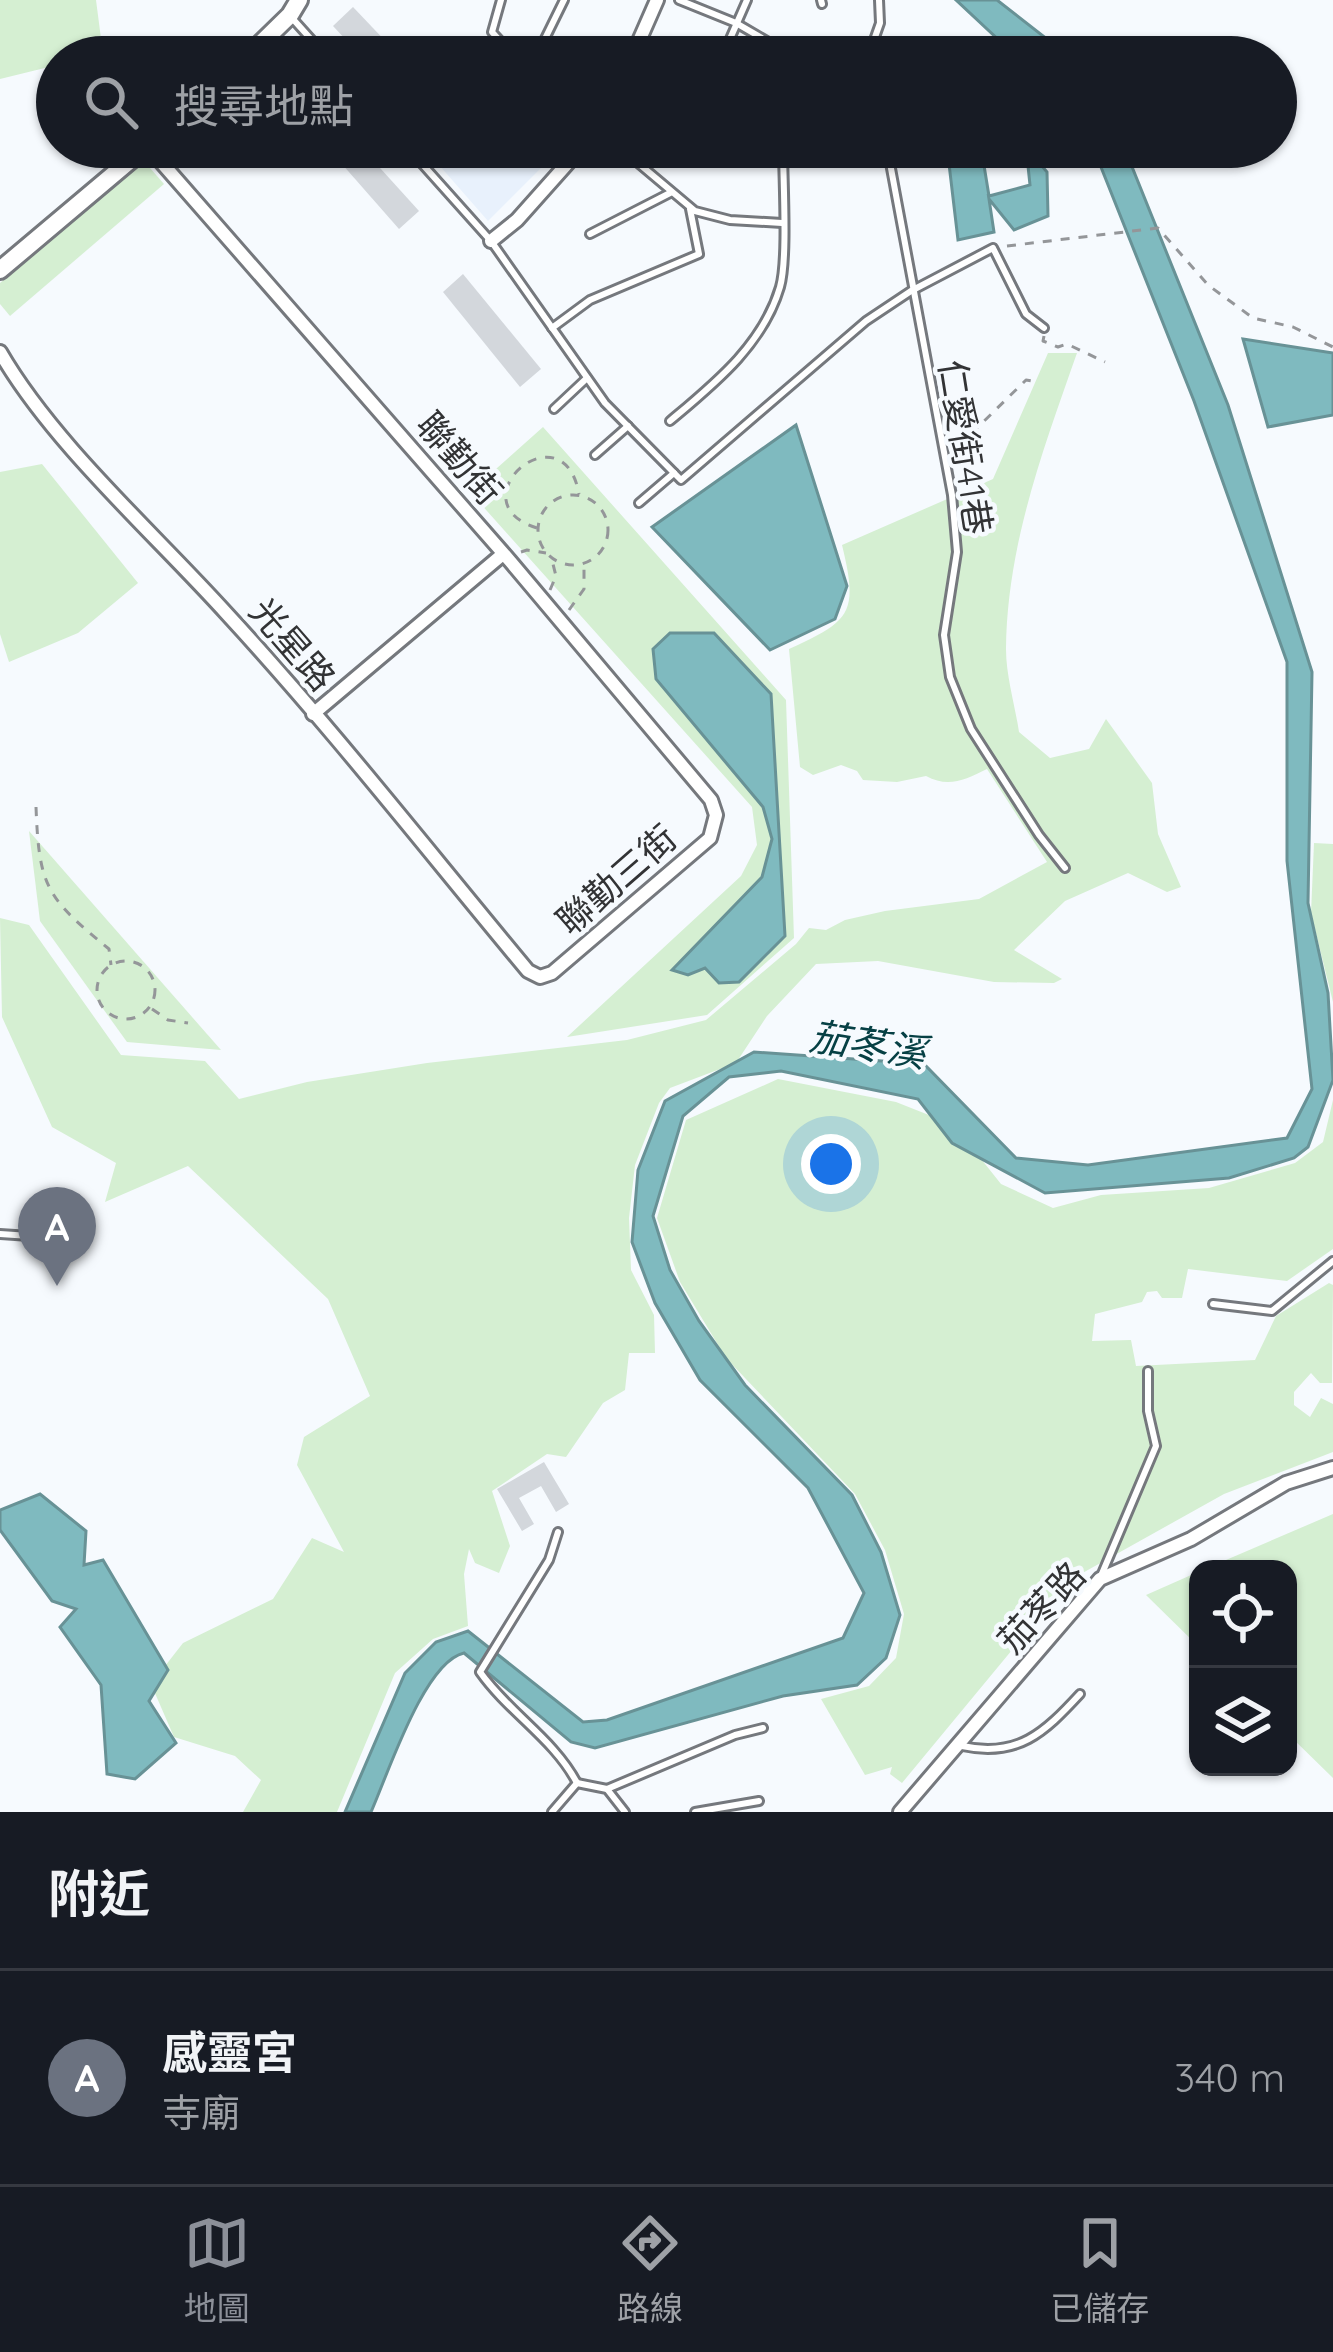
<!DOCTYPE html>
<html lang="zh-TW">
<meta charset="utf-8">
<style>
body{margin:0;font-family:Quicksand,"Noto Sans TC",sans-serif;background:#242831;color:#f1f3f6}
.controls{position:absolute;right:36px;bottom:36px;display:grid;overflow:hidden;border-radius:24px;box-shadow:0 3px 9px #0004}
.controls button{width:108px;height:108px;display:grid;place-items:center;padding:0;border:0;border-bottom:3px solid #363941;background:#171b24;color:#f1f3f6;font:60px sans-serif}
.you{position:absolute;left:831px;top:1164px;width:42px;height:42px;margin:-30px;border:9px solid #fff;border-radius:50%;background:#1a73e8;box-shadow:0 0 0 18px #1a73e833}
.badge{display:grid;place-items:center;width:78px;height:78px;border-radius:50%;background:#8c9099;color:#fff;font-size:39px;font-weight:700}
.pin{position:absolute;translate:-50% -99px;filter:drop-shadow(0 3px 6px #0008)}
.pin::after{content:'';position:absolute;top:63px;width:42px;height:36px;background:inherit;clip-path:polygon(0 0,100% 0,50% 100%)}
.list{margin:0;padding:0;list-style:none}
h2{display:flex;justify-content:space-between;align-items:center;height:156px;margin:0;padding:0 48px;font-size:51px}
h2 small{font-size:39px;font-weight:400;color:#9ea1a6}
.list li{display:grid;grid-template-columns:78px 1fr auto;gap:36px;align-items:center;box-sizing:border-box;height:216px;padding:0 48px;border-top:3px solid #363941}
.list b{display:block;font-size:45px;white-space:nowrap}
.list p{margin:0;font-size:39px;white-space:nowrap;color:#9ea1a6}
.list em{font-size:39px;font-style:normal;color:#9ea1a6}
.icon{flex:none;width:66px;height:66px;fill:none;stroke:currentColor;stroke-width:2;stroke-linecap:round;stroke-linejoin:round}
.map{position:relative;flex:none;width:1333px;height:1812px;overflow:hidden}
.search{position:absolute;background:#171b24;box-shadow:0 3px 9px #0004;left:36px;right:36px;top:36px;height:132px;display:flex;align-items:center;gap:30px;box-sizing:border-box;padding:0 42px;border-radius:66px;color:#9ea1a6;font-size:45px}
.sheet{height:372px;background:#171b24}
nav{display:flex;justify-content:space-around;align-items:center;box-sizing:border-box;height:168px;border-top:3px solid #363941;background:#171b24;font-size:33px;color:#9ea1a6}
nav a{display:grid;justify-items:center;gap:6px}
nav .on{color:#8c9099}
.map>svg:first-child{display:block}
.built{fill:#e8f1fc}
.green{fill:#d5efd2}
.water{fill:#7fbabf;stroke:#689296;stroke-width:3}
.building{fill:#d3d7dc}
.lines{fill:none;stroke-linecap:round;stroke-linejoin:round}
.lane-casing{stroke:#75787d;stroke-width:12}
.street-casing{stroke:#75787d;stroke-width:18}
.secondary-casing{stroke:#75787d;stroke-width:22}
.path{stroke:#949699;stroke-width:3;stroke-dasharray:9 9;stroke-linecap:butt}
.lane{stroke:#fff;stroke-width:6}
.street{stroke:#fff;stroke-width:12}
.secondary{stroke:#fff;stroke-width:16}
.labels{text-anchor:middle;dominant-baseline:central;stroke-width:9;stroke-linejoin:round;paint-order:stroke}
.street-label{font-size:36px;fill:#323335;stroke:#f6fafe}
.water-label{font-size:39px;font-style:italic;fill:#064044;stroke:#f6fafe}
</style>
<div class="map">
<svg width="1333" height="1812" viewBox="0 0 1333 1812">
<rect width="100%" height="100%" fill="#f6fafe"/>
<polygon class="built" points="443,147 562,147 488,221 432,157"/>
<g class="green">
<polygon points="0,0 96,0 103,54 57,57 57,65 0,79"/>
<polygon points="143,160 164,184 10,316 0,304 0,283"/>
<path d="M1048,353h29c-34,97 -70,192 -71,296 0,27 9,56 13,83l31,26 39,-9 17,-30 46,64 6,51 23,53 -14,5 -39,-19 -63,28 -51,49 48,29 -8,4 -60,-1 -116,-21 -62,3 -49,52 -31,47 -66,25 -11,15 -24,62 -6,53 2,52 23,45 1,38h-26l-4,37 -22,13 -37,54 -19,-3 -55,37 18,55 -11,27 -24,-10 -6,-14 -5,25 4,52 -35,13 -38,34 -58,139h-94l18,-32 -26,-24 -61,-19 -23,-53 32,-41 90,-44 39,-61 32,14 -47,-87 7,-28 66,-41 -42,-97 -140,-133 -83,36 11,-39 -64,-36 -50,-110 -2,-99 29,7 92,130 84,6 34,38 68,-17 120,-19 200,-23 79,-20 90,-76 13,-16 17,2 19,-10 40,-9 94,-12 68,-37 -60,-93c-22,11 -39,19 -61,7l-29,6 -34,-2 -6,-9 -16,-6 -28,10 -13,-8 -11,-118c61,-28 70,-35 53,-104l151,-66z"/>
<polygon points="543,427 786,700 794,938 707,1015 567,1037 741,876 757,845 752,807 470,492"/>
<polygon points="42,464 138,583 78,633 9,662 0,634 0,472"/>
<polygon points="29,831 221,1050 127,1042 40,921"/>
<polygon points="1314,843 1333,844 1333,1002 1311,913"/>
<polygon points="778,1079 896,1102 954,1125 1001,1184 1053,1208 1101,1195 1209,1188 1295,1163 1323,1142 1333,1100 1333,1249 1287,1281 1188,1269 1182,1298 1162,1298 1157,1291 1147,1292 1142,1302 1095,1314 1092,1341 1131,1340 1136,1366 1255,1360 1276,1316 1329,1283 1333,1285 1332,1383 1320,1383 1311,1373 1294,1392 1294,1405 1310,1417 1321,1398 1333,1404 1333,1452 1224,1494 1070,1580 902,1783 890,1774 892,1767 865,1775 821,1699 869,1686 896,1658 904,1614 885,1550 855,1494 726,1358 680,1282 657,1218 686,1120"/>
<polygon points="1333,1514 1333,1778 1288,1734 1288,1569 1205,1569"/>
<polygon points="1198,1572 1198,1646 1146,1595"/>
</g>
<g class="water">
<polygon points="956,0 997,0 1070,57 1017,57"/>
<polygon points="947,147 981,147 989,196 1030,185 1026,147 1047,172 1048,216 1014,230 989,199 994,232 958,240"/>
<path d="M1093,147h31l104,258 84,267 -4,231 20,90 5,87 -25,67 -14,11 -65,20 -184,15 -93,-50 -34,-44 -137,-28 -52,6 -46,39 -30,100 17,54 29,51 46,64 107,110 29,57 19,63 -14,43 -29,27 -74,11 -188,52 -24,-6 -107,-89c-40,9 -76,121 -93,159h-26l60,-139 31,-31 32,-11 115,91 24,-2 236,-82 21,-45 -56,-105 -108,-108 -45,-77 -23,-61 6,-72 27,-69 89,-49 170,12 92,94 72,7 199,-27 25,-49 -25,-228v-199l-93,-261z"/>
<polygon points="1243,339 1333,353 1333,415 1268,427"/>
<polygon points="796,425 847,586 835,619 770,650 652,527"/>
<polygon points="670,633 714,633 771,694 785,936 739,982 719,983 705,968 688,975 672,970 762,877 772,839 763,807 656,679 653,649"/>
<polygon points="40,1494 86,1531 84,1565 103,1560 168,1670 149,1701 176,1743 135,1779 107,1774 101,1685 60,1627 76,1609 52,1601 0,1530 0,1510"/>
</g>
<g class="building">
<polygon points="353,7 392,48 383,57 362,57 333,26"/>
<polygon points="327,147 361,147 419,211 399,229"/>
<polygon points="463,274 541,369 520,387 443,292"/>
<polygon points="544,1462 569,1504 556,1512 541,1486 519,1498 534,1524 522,1531 497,1489"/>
</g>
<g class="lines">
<defs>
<g id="lane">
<polyline points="501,0 492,32 515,57"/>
<polyline points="679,0 736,23 784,51 784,57"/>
<polyline points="821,0 822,4"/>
<polyline points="292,18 327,57"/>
<polyline points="726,48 747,0"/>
<polyline points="536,57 564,0"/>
<polyline points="868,57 880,23 879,0"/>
<polyline points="407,147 491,241 605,403 681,480 866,321 911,291 993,248 1026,314 1044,328"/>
<polyline points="619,147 695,211 730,220 782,223"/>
<polyline points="887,147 952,495 957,552 944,635 950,677 971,729 1039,835 1065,868"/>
<polyline points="590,234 670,193"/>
<polyline points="552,328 590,300 699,254 690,209"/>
<polyline points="554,409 587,378"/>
<path d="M670,421c44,-37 93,-76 110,-134 8,-28 3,-107 3,-140"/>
<polyline points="595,455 628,426"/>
<polyline points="639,503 674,473"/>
<polyline points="0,1234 30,1236"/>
<polyline points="1213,1304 1272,1311 1333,1261"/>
<path d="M558,1532l-9,28 -69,112c29,41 74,67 97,111"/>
<polyline points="1101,1576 1156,1446 1148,1411 1148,1371"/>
<path d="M962,1746c56,12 82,-13 118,-52"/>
<polyline points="577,1783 607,1789 625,1812"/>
<polyline points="607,1789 735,1735 763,1728"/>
<polyline points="552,1812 577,1783"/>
<polyline points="695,1812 759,1801"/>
</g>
<g id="street">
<polyline points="632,57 657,0"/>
<polyline points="491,241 517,220 582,147"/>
<path d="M0,352c53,92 155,182 227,262 105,114 201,237 301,357l12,6 12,-4 158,-135 6,-23 -5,-15 -201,-239 -362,-414"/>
<polyline points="313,714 503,554"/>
<polyline points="900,1812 1100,1579 1191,1539 1286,1483 1333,1468"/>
</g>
<g id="secondary">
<polyline points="247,57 290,15 299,0"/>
<polyline points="0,270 146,147"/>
</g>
</defs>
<use href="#lane" class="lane-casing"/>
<use href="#street" class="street-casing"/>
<use href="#secondary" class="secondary-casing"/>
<g class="path">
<polyline points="1007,246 1158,228 1208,285 1253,318 1293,327 1333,347"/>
<polyline points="1044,336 1043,341 1058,347 1067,344 1105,362"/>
<polyline points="953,437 977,428 1026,380 1032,381"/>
<circle cx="573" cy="530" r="35"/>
<path d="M537,528c-84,-26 26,-123 42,-34"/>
<polyline points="521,552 527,550 546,553"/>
<polyline points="550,590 556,576 552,560"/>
<polyline points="569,610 584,589 584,565"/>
<path d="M36,807c3,81 11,91 73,142l2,16"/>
<circle cx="126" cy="990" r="29"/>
<polyline points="152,1009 168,1020 188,1023"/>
</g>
<use href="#lane" class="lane"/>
<use href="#street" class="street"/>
<use href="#secondary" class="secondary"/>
</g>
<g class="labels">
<g class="street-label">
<text transform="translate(966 447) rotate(81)">仁愛街41巷</text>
<text transform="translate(460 458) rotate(49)">聯勤街</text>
<text transform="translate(293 644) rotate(49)">光星路</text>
<text transform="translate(616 879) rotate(-41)">聯勤三街</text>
<text transform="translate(1041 1607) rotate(-47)">茄苳路</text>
</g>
<g class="water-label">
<text transform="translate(868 1044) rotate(9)">茄苳溪</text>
</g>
</g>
</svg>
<div class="controls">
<button><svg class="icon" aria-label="locate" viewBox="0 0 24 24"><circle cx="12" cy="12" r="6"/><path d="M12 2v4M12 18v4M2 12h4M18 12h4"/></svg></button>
<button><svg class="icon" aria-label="layers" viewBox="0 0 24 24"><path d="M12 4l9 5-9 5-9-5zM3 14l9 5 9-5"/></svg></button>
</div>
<div class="you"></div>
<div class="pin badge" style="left:57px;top:1286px;background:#6b7280">A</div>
<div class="search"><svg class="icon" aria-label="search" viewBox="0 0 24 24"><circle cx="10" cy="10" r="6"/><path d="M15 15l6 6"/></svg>搜尋地點</div>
</div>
<section class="sheet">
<h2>附近<small></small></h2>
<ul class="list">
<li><span class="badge" style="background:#6b7280">A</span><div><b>感靈宮</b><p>寺廟</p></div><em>340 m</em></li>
</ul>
</section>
<nav>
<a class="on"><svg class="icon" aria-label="map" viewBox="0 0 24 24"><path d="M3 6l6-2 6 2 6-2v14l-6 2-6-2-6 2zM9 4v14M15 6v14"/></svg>地圖</a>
<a><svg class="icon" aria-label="directions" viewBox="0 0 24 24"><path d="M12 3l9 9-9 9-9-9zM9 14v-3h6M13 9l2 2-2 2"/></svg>路線</a>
<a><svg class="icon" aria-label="saved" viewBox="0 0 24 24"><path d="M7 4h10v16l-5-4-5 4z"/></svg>已儲存</a>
</nav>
